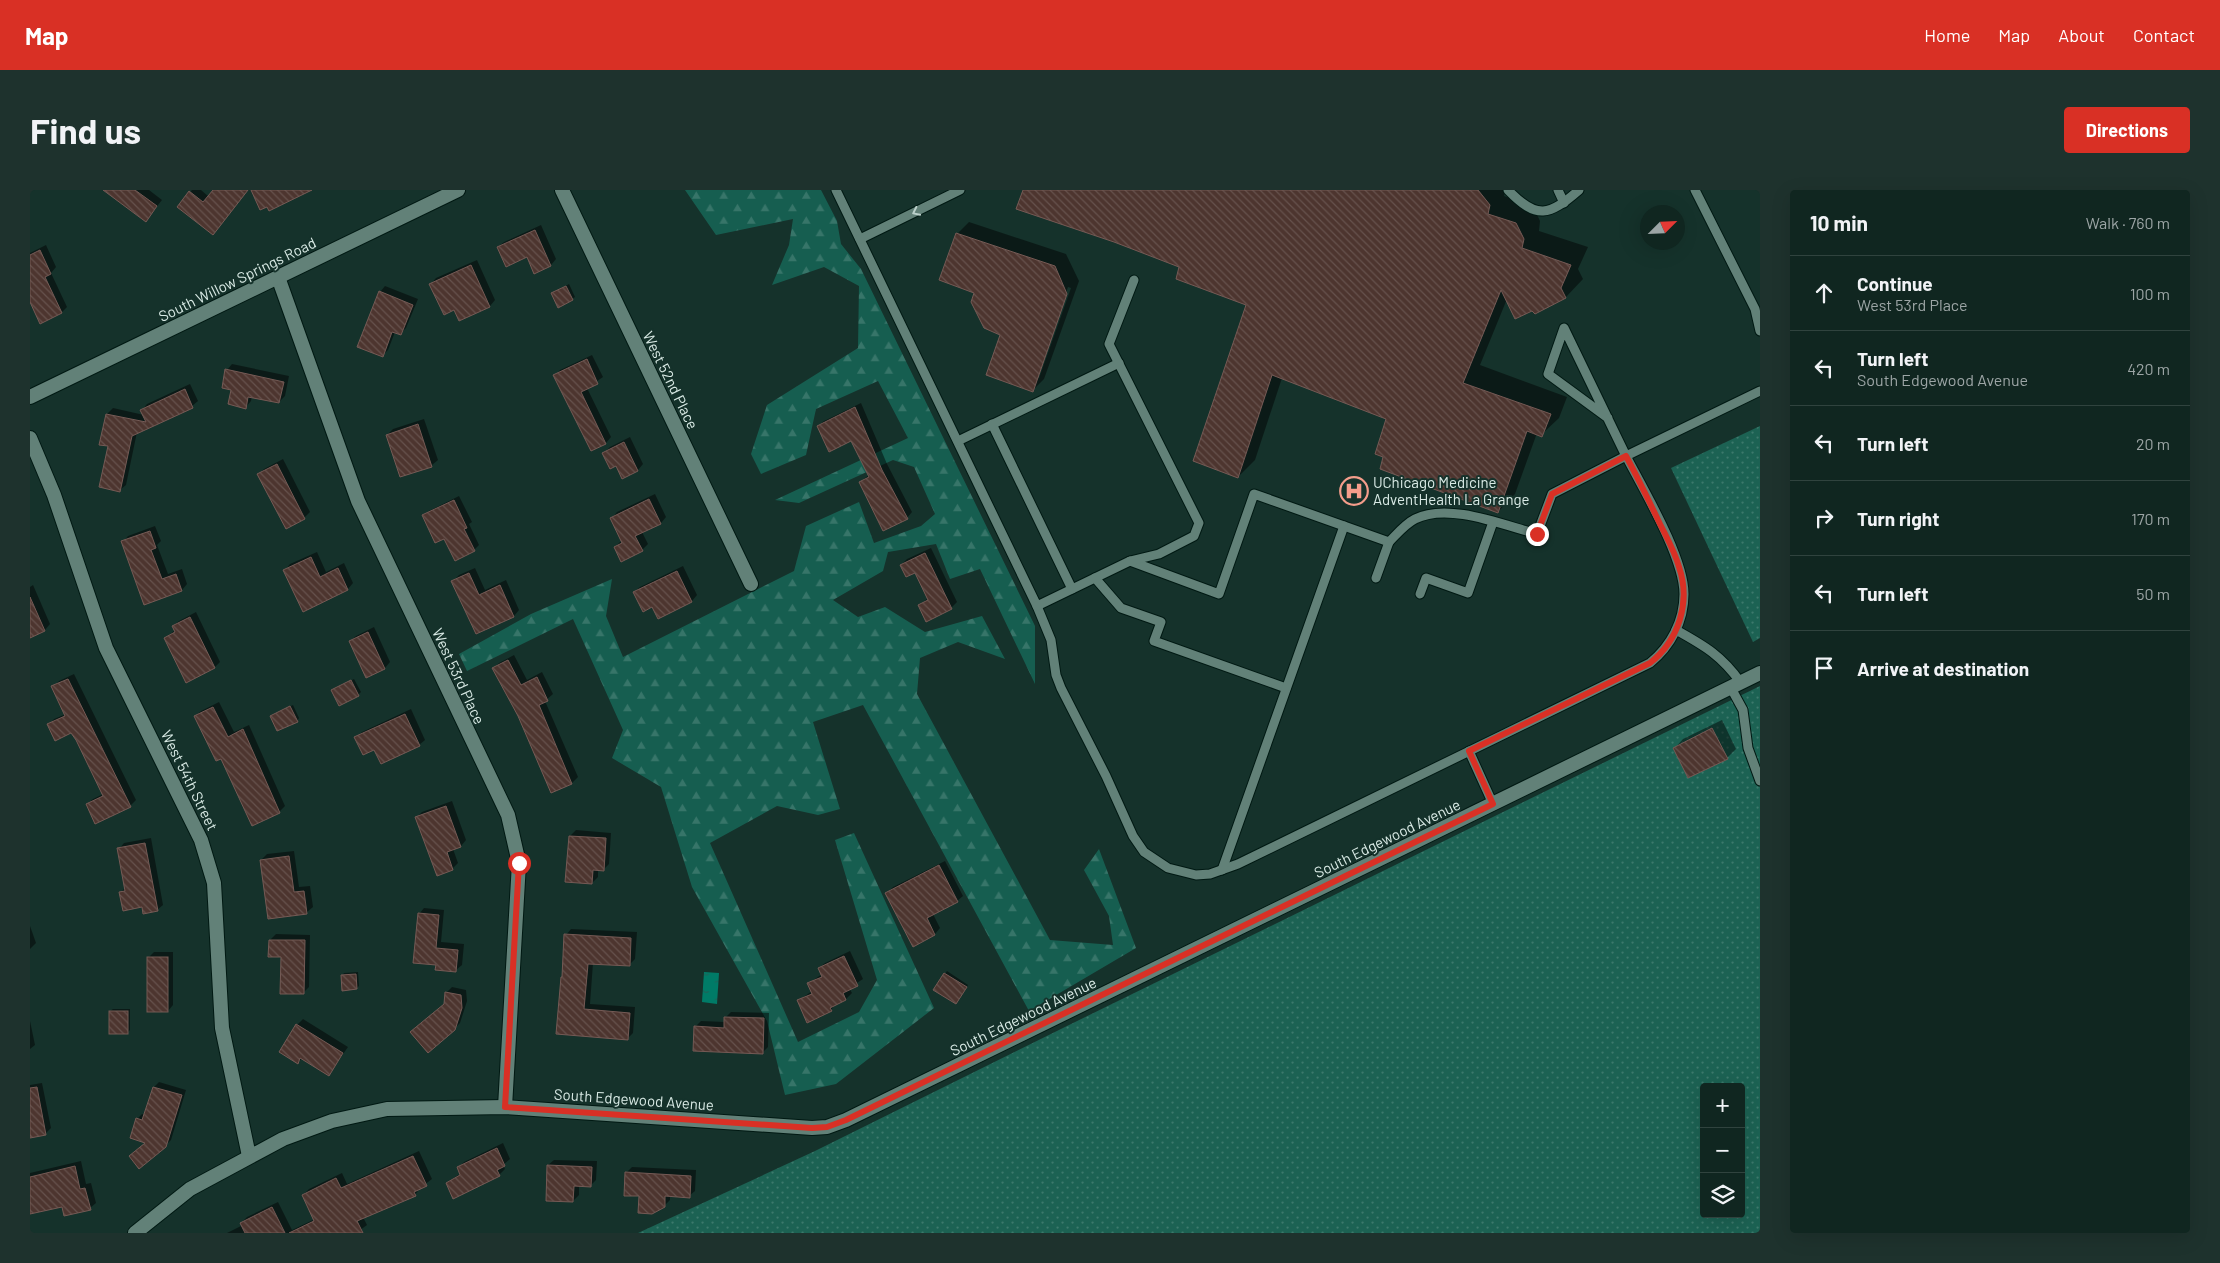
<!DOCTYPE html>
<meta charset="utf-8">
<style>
body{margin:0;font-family:Barlow,sans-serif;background:#1e322d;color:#f1f3f6}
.controls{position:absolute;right:15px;bottom:15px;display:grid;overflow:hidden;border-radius:5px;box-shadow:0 5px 20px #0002}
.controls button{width:45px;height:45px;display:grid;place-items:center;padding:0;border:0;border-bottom:1px solid #30433e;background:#102620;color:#f1f3f6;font:25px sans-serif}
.compass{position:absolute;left:1610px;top:15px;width:45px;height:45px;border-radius:50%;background:#102620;box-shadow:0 5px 20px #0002;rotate:66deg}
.stop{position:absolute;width:15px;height:15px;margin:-11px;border:4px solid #d93025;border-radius:50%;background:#fff}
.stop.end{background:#d93025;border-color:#fff;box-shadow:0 1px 5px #0008}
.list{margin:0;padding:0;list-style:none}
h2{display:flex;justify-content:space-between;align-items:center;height:65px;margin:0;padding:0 20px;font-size:21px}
h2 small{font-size:16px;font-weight:400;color:#9ca5a5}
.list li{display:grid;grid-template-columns:32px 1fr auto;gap:15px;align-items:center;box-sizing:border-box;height:75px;padding:0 20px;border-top:1px solid #30433e}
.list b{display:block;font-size:19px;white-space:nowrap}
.list p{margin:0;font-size:16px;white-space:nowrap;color:#9ca5a5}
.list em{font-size:16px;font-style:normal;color:#9ca5a5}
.icon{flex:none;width:28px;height:28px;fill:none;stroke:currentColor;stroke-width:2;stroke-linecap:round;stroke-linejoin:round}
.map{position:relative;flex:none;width:1730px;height:1043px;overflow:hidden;border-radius:5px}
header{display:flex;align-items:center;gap:30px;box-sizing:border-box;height:70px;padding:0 25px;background:#d93025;color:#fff}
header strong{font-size:24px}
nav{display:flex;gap:28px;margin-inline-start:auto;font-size:18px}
.intro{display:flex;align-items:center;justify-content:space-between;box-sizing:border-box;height:120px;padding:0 30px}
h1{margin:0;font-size:35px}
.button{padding:12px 22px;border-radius:5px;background:#d93025;color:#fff;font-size:18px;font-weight:700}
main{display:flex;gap:30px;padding:0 30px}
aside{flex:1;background:#102620;border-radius:5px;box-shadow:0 5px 20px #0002}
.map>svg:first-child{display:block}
.grass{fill:url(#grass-dots);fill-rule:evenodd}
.forest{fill:url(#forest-firs)}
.water{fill:url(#water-ripples)}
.shadow{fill:#0007;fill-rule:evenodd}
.building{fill:url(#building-back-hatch);stroke:#755a55}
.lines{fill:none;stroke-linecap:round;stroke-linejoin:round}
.service-casing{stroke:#001913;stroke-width:11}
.minor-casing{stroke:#001913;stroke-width:16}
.tertiary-casing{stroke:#001913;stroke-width:16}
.service{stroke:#628178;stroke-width:9}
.minor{stroke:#628178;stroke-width:14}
.tertiary{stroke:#628178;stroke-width:14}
.oneway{stroke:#bbd0ca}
.route{stroke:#d93025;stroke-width:6}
.labels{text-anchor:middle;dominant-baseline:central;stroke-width:4;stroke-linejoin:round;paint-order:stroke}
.street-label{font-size:15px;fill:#d9eae5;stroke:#15322b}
.poi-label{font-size:15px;fill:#d9eae5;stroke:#15322b;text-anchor:start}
</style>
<header>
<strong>Map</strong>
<nav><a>Home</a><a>Map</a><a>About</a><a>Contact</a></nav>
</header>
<div class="intro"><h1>Find us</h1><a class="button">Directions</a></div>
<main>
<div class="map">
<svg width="1730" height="1043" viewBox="0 0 1730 1043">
<defs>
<pattern id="grass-dots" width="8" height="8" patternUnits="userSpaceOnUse" patternTransform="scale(1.25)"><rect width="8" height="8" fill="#1c6253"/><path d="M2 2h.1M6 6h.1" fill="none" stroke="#3c796c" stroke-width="1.8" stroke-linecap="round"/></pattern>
<pattern id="forest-firs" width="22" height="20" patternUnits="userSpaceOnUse" patternTransform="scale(1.25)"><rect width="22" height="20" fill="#165e50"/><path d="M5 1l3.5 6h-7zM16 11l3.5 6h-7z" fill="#377569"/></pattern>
<pattern id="water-ripples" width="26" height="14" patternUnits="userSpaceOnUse" patternTransform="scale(1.25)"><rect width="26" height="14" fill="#007b67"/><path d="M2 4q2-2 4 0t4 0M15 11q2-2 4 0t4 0" fill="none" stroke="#1d6358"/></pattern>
<pattern id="building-back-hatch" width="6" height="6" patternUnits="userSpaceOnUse" patternTransform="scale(1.25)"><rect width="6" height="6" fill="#4d352f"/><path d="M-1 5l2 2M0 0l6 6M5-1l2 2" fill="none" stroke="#66524d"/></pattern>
</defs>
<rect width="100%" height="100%" fill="#15322b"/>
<g class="grass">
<polygon points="1730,236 1730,448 1723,452 1641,278"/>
<path d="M1730,496v547h-1122l177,-82 254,-126zM1674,897h37v127h-37z"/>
</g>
<polygon class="forest" points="655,0 791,0 807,31 811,54 831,79 1005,436 1005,494 950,379 920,389 906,354 858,362 853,381 803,410 828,427 855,417 895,442 952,426 975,469 928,452 890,468 887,504 1020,750 1083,755 1079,726 1054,680 1069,659 1106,758 999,821 833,515 783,532 810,619 788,625 747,616 680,653 768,852 829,822 847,790 805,650 824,643 904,818 806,894 755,905 737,831 662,697 631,597 582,568 593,540 543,429 437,481 429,464 501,424 582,389 576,426 593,467 764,381 776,336 829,312 844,353 891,336 905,324 884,277 863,270 769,313 745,310 878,248 848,191 786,219 776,265 731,284 721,264 737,215 828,158 829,96 794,77 742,95 759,55 763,29 686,45"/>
<polygon class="water" points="674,782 689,783 687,814 672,812"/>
<g class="shadow">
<polygon points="82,0 119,0 132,10 116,30"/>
<polygon points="162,0 171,0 179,7 184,0 214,0 189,37 160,2"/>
<polygon points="994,0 1476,0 1474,6 1503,16 1510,31 1509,41 1558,57 1548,79 1553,89 1536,107 1505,122 1477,109 1450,175 1537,207 1529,228 1511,245 1507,243 1485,304 1468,322 1358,228 1252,188 1225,270 1208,287 1218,114 1151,76"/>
<path d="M939,32l97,32 13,27 -35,98 -12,12 -56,-99 -19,-58zM1038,97l3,1 -32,90h-3z"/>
<polygon points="511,35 526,69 521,75 505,82 497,65 468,57 474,52"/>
<polygon points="16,55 26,77 21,83 37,117 32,122 0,110 0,63"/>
<polygon points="447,70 465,110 460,116 430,129 425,119 401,94 406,88"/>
<polygon points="539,94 545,107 542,109 522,104"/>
<polygon points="355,96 388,109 376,138 370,144 365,142 358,160 352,166 350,102"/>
<polygon points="562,165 573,187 557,198 581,247 576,253 562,259 525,186 530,180"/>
<polygon points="202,174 259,186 255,206 249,212 222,206 221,211 216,217 203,199 197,180"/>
<polygon points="160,194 168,211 162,216 107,242 96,295 90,300 79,255 71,254 77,224 83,218 114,225 112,220 117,214"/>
<polygon points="831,213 857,274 882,322 877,328 830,292 839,285 822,250 788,236 794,231"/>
<polygon points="394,229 408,270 402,275 371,286 357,245 363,239"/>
<polygon points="600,247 613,274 608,280 593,288 586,274 574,263 580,257"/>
<polygon points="253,269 280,322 274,328 229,284 234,279"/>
<polygon points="625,304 636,327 631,333 612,342 618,354 612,360 585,357 592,350 582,328 587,322"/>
<polygon points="429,306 442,332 439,334 449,355 444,360 415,347 394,325 399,321"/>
<polygon points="125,336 131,351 127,355 138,384 152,379 157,394 152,400 115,413 93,352 98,346"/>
<polygon points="901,358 927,412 921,418 890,415 898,408 885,381 871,375 877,369"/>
<polygon points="287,362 296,382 314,373 323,393 318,399 273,420 255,380 260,374"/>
<polygon points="653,376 667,405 662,411 628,427 623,416 604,402 610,397"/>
<polygon points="445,378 455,400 476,390 489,420 484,426 446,443 423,391 429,385"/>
<polygon points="3,395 20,434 15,440 0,447 0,397"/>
<polygon points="166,422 190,472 185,477 136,448 145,440 143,436 149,431"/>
<polygon points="344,437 360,472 355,478 337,486 320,451 326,446"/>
<polygon points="484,465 497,490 512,482 523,504 515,511 548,587 542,593 521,601 489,525 464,478 469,473"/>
<polygon points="44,484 106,610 100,616 57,614 63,609 73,604 42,541 19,535 24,529 36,524 23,497 29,491"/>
<polygon points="324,489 331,502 328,505 305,498"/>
<polygon points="189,512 204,542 219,535 255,616 249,622 222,634 191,568 165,526 171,521"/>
<polygon points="263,515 269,528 267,531 241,526"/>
<polygon points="381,519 395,550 389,555 345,558 326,548 332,542"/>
<polygon points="1692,530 1706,559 1697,568 1645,558 1653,549"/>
<polygon points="422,611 436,650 431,656 423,659 428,673 422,679 386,628 392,622"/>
<polygon points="546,640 581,643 579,674 573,680 568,679 568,687 562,693 540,646"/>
<polygon points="121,648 133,715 127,720 113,716 91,702 96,697 89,659 94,653"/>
<polygon points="264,661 269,697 280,696 283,717 277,722 239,728 231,670 237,664"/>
<polygon points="915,671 933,706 927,711 903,724 910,738 905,744 883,755 857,703 863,697"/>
<polygon points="394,718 414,720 411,752 434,754 432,775 426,780 407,774 389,724"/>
<polygon points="0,736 6,753 0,759"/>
<polygon points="541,739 607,742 605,769 599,775 563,773 560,814 605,817 603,843 597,849 528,843 534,785 536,745"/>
<polygon points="246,744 280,745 279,797 273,803 240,750"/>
<polygon points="820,761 833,789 819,798 822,803 816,809 806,813 801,820 768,811 782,801 778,794 792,784 789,778 795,773"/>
<polygon points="124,762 143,762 143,815 138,821 118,768"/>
<polygon points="917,781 938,795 928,810 905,799"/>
<polygon points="328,782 329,796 327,798 312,786 314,783"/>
<polygon points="422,797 436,800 437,811 430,833 424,839 382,842 415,813 416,803"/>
<polygon points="83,819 100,819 100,840 98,842 80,821"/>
<polygon points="701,822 739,823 738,857 732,863 665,837 671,831 695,832 696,827"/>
<polygon points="273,829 318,857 299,884 273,868 268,872 267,835"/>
<polygon points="0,831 5,855 0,859"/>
<polygon points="129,892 156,900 141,950 135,956 117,952 107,929 112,924 115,925 124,897"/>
<polygon points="12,893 21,938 15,944 0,947 0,895"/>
<polygon points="473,953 480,969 473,975 475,979 469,985 417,993 431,983 428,978 434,972"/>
<polygon points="389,961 402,989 390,998 385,1005 333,1027 337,1035 326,1043 197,1043 213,1035 211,1033 217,1027 248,1012 262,1040 285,1029 273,1005 279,999 312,983 317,994"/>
<polygon points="524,970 567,971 566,990 561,995 549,995 549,1005 543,1011 518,975"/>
<polygon points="51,971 56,994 61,993 66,1013 60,1018 33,1016 0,1023 0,983"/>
<polygon points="602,977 666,980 665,1001 659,1006 640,1005 640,1010 634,1016 611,1005 596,983"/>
</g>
<g class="building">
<polygon points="73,0 105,0 127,16 116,32"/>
<polygon points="183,0 218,0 183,45 147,17 159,1 173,12"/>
<polygon points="221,0 282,0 239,21 237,17 230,20"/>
<polygon points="993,0 1448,0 1460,15 1458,24 1486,33 1494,49 1492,58 1541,75 1531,98 1536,108 1505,124 1502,121 1485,129 1471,100 1433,193 1521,224 1512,247 1497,241 1468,323 1350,279 1353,267 1345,264 1356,229 1242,185 1208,288 1163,271 1216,115 1146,89 1149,77 1084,52 986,19"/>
<polygon points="505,40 521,76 504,84 497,67 476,77 467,57"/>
<polygon points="926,43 1025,76 1037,104 1003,202 956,185 970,145 954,138 941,112 944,103 909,90"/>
<polygon points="10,60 21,84 15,87 32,123 10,134 0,112 0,65"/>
<polygon points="441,75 460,117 429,131 424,120 414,125 399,94"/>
<polygon points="536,96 543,110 528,118 521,103"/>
<polygon points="349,101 383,115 371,145 362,142 353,167 327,157"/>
<polygon points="557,169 568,194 551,202 576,254 561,261 523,185"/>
<polygon points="195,179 254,192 249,213 218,207 216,219 198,214 201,200 192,198"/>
<polygon points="155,199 163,218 102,246 90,302 69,297 78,256 69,255 76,224 116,232 110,220"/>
<polygon points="825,217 852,280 878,329 853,341 829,292 839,287 821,251 799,262 787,236"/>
<polygon points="388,234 402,277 370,287 356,245"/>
<polygon points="594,252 608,281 592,289 586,276 580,279 572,263"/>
<polygon points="247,274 275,329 256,339 227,284"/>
<polygon points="619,309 631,334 605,346 613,361 591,372 584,357 592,353 580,328"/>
<polygon points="424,310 437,338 434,339 445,361 425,371 414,349 405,353 392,325"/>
<polygon points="120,341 126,358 121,360 132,389 146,384 152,401 114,415 91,351"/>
<polygon points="895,363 922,419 896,432 888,415 898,410 885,383 876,387 870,375"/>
<polygon points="281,367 290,387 308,378 318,400 273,422 253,380"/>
<polygon points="647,381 662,412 628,429 622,417 613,422 603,402"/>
<polygon points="439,383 449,405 470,395 484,427 446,444 421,391"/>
<polygon points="0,407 15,441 0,448"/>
<polygon points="160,427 185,478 156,493 134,448 145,442 142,436"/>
<polygon points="338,442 355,479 336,488 319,451"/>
<polygon points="478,470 491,495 507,487 518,511 509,515 542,594 521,603 488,526 462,478"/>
<polygon points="38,489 101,617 65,634 56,614 73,606 46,550 41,543 25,551 17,534 35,526 21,496"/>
<polygon points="321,490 329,506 309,516 301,500"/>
<polygon points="260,516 268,532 247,541 240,526"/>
<polygon points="183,517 198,547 213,539 250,623 222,636 191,569 186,571 164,526"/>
<polygon points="375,524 390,556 351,574 344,560 333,565 324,547"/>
<polygon points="1682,538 1698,569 1658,588 1643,558"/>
<polygon points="416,616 431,657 417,662 423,680 407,686 385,627"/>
<polygon points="539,646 576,648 574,681 563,680 562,694 535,692"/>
<polygon points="115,653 128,721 113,724 112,717 93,721 89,702 95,701 87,658"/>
<polygon points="259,666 264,702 274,701 277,724 238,729 230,670"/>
<polygon points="909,675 928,712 897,728 905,745 883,757 855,703"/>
<polygon points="388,723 409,725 406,758 428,760 426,782 405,780 406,775 383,773"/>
<polygon points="534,744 601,748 600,776 558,774 554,819 600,823 598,850 526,844 531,787 532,787"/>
<polygon points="239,750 275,750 274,804 250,804 251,767 238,767"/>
<polygon points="814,766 828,796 813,803 816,810 800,818 802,821 777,833 767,810 782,804 777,793 792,787 788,778"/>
<rect x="117" y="767" width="21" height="55"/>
<polygon points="914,783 937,797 926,814 903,800"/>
<polygon points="326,784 327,799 312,801 311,785"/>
<polygon points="415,802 431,805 432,818 425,840 398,863 380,842 414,814"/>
<rect x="79" y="821" width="19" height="23"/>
<polygon points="694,827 734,828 733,864 663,861 664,836 694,838"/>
<polygon points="266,834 313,863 299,886 270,868 268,874 249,862"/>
<polygon points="7,897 16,945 0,948 0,898"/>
<polygon points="123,897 152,905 136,957 109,979 99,966 115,953 100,948 106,928 112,930"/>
<polygon points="467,958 475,976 467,980 470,986 423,1009 416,993 430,985 427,977"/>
<polygon points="383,966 397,996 384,1002 386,1006 327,1031 333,1043 259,1043 284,1031 272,1005 306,988 311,998"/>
<polygon points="517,975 562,977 561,997 544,996 543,1012 516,1011"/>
<polygon points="45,976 50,999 55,998 61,1020 34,1026 32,1017 0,1024 0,987"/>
<polygon points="595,982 661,986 660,1008 635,1006 635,1017 622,1024 608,1023 609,1006 594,1006"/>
<polygon points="242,1017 255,1043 215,1043 210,1033"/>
</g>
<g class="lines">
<defs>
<g id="service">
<path d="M806,0l201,416 14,34 5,35 5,13 45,88 27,60 11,16 24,16 28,7 14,-1 28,-10 412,-201c21,-17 34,-42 34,-69 0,-37 -41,-105 -59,-140 -20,-42 -41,-84 -61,-126l-16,46 60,44"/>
<path d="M1478,0c29,30 41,26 71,0"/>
<polyline points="1528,0 1534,13"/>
<polyline points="1665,0 1725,119 1730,141"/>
<polyline points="830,49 930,0"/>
<polyline points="962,234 1042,399"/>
<polyline points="928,251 1089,173"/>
<path d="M1359,352c8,-8 16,-18 26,-23 33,-17 88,6 122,15l15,-40 74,-38 134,-65"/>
<polyline points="1100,371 1189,404 1224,304 1359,352 1346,388"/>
<polyline points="1065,388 1091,418 1131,432 1124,451 1256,498"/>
<polyline points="1390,404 1396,388 1438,403 1463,332"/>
<polyline points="1007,416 1100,371 1129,364 1164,346 1169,333 1079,154 1104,90"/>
<path d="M1646,440c29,16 46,26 65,53"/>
<polyline points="1701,498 1713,520 1718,558 1730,591"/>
<polyline points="1439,561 1463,614"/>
<polyline points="1192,680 1314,336"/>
</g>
<g id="minor">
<polyline points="532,0 721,394"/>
<polyline points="248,87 328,311 478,625 489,673 475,917"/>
<polyline points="0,248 24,305 76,458 171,650 184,693 192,838 219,966"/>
<polyline points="105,1043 160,999 253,949 302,931 357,919 475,917 782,938 797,937 816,930 1730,483"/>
</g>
<polyline id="tertiary" points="0,207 428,0"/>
</defs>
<use href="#service" class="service-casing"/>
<use href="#minor" class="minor-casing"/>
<use href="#tertiary" class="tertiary-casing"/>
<use href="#service" class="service"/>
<use href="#minor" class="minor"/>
<use href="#tertiary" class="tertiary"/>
</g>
<defs><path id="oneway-chevron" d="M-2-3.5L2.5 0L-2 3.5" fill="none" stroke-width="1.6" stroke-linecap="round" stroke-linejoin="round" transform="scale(1.25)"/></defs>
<use class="oneway" href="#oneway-chevron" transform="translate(886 22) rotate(154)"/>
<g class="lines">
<path class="route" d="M489,673l-14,244 307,21 15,-1 19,-7 647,-316 -24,-53 181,-88c29,-23 41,-61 29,-96 -4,-15 -12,-29 -19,-43 -11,-23 -22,-46 -34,-68l-74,38 -15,40"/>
</g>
<defs>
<symbol id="hospital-ring" viewBox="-11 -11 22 22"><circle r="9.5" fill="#15322b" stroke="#f49d8b" stroke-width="1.5"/><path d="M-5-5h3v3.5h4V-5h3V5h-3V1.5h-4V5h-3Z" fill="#f49d8b"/></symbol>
</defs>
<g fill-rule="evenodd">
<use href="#hospital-ring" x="1308" y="285" width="32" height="32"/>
</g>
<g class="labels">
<g class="street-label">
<text transform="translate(207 89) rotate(-26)">South Willow Springs Road</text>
<text transform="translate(641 190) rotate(64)">West 52nd Place</text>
<text transform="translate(429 486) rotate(65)">West 53rd Place</text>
<text transform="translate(160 590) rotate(64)">West 54th Street</text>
<text transform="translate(1357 648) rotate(-26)">South Edgewood Avenue</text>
<text transform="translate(993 826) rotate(-26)">South Edgewood Avenue</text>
<text transform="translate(604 909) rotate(4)">South Edgewood Avenue</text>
</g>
<g class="poi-label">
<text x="1343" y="292">UChicago Medicine<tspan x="1343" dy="17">AdventHealth La Grange</tspan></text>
</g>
</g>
</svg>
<div class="controls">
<button>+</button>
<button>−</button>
<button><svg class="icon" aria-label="layers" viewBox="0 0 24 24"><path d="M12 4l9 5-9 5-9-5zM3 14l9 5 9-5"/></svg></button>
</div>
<svg class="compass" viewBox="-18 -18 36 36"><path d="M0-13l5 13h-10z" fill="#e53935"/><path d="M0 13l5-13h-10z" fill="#9ca5a5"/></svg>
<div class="stop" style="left:489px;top:673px"></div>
<div class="stop end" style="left:1507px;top:344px"></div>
</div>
<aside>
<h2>10 min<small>Walk · 760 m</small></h2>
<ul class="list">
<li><svg class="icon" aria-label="ahead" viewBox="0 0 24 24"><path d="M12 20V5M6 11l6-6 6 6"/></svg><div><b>Continue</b><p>West 53rd Place</p></div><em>100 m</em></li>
<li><svg class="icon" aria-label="left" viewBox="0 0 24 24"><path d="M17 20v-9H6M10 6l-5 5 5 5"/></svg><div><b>Turn left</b><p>South Edgewood Avenue</p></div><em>420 m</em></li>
<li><svg class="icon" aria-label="left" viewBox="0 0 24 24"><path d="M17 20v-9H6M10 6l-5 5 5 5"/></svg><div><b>Turn left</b></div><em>20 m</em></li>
<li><svg class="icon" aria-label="right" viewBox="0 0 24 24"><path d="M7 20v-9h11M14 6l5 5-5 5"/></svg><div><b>Turn right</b></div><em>170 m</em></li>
<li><svg class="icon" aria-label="left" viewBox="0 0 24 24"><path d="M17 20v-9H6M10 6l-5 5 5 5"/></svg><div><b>Turn left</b></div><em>50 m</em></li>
<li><svg class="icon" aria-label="arrive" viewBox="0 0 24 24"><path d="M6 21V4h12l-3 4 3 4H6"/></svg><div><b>Arrive at destination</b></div></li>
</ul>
</aside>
</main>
